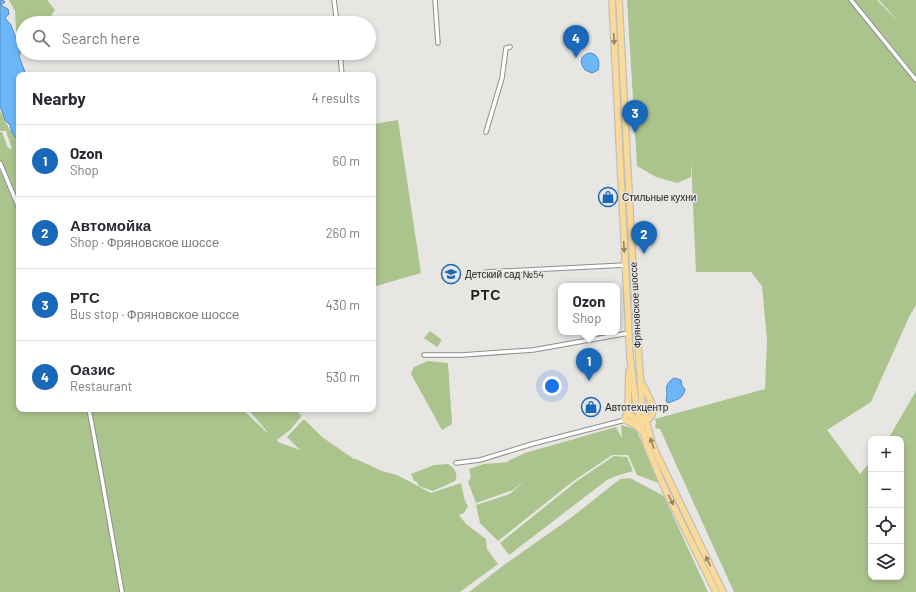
<!DOCTYPE html>
<meta charset="utf-8">
<style>
body{margin:0;font-family:Barlow,sans-serif;background:#f7f7f7;color:#2b2b33}
.controls{position:absolute;right:12px;bottom:12px;display:grid;overflow:hidden;border-radius:8px;box-shadow:0 2px 6px #0003}
.controls button{width:36px;height:36px;display:grid;place-items:center;padding:0;border:0;border-bottom:1px solid #e1e1e2;background:#fff;color:#2b2b33;font:20px sans-serif}
.you{position:absolute;left:552px;top:386px;width:14px;height:14px;margin:-10px;border:3px solid #fff;border-radius:50%;background:#1a73e8;box-shadow:0 0 0 6px #1a73e833}
.badge{display:grid;place-items:center;width:26px;height:26px;border-radius:50%;background:#1a69b8;color:#fff;font-size:13px;font-weight:700}
.pin{position:absolute;translate:-50% -33px;filter:drop-shadow(0 1px 2px #0008)}
.pin::after{content:'';position:absolute;top:21px;width:14px;height:12px;background:inherit;clip-path:polygon(0 0,100% 0,50% 100%)}
.popup{position:absolute;left:558px;top:283px;width:62px;height:52px;box-sizing:border-box;display:grid;place-content:center;border-radius:8px;background:#fff;filter:drop-shadow(0 1px 3px #0005);font-size:13px;white-space:nowrap;color:#7c7c81}
.popup b{font-size:15px;color:#2b2b33}
.popup::after{content:'';position:absolute;left:50%;top:100%;margin-left:-8px;border:8px solid transparent;border-top-color:#fff}
.list{margin:0;padding:0;list-style:none}
h2{display:flex;justify-content:space-between;align-items:center;height:52px;margin:0;padding:0 16px;font-size:17px}
h2 small{font-size:13px;font-weight:400;color:#7c7c81}
.list li{display:grid;grid-template-columns:26px 1fr auto;gap:12px;align-items:center;box-sizing:border-box;height:72px;padding:0 16px;border-top:1px solid #e1e1e2}
.list b{display:block;font-size:15px;white-space:nowrap}
.list p{margin:0;font-size:13px;white-space:nowrap;color:#7c7c81}
.list em{font-size:13px;font-style:normal;color:#7c7c81}
.icon{flex:none;width:22px;height:22px;fill:none;stroke:currentColor;stroke-width:2;stroke-linecap:round;stroke-linejoin:round}
.map{position:relative;flex:none;width:916px;height:592px;overflow:hidden}
.search{position:absolute;background:#fff;box-shadow:0 2px 6px #0003;left:16px;top:16px;width:360px;height:44px;display:flex;align-items:center;gap:10px;box-sizing:border-box;padding:0 14px;border-radius:22px;color:#7c7c81;font-size:15px}
.panel{position:absolute;background:#fff;box-shadow:0 2px 6px #0003;left:16px;top:72px;width:360px;height:340px;border-radius:8px}
.map>svg:first-child{display:block}
.green{fill:#abc48e}
.water{fill:#6bb7fa;stroke:#5489b8}
.lines{fill:none;stroke-linecap:round;stroke-linejoin:round}
.street-casing{stroke:#908e8c;stroke-width:5.5}
.primary-casing{stroke:#c0c0c0;stroke-width:8}
.street{stroke:#fff;stroke-width:3.5}
.primary{stroke:#fada97;stroke-width:5.5}
.oneway{fill:#978661}
.labels{text-anchor:middle;dominant-baseline:central;stroke-width:3;stroke-linejoin:round;paint-order:stroke}
.poi-label{font-size:10px;fill:#1f1f1e;stroke:#e8e6e3;text-anchor:start}
.street-label{font-size:10px;fill:#1f1f1e;stroke:#e8e6e3}
.district-label{font-size:14px;font-weight:bold;letter-spacing:1px;fill:#1f1f1e;stroke:#e8e6e3}
</style>
<div class="map">
<svg width="916" height="592" viewBox="0 0 916 592">
<rect width="100%" height="100%" fill="#e8e6e3"/>
<g class="green">
<polygon points="9,0 47,0 55,10 46,23 23,23 23,36 16,31 15,11"/>
<polygon points="627,0 877,0 900,24 879,0 916,0 916,305 909,317 871,402 827,430 860,474 871,461 871,577 901,577 901,439 888,439 916,391 916,592 734,592 660,429 655,428 656,422 655,419 765,389 767,340 762,286 751,272 696,272 691,159 691,177 677,183 656,177 637,166"/>
<path d="M0,111l12,23 7,6v269h222c10,7 18,17 28,25l-21,-25h46l7,6v2l-11,13 -13,10 1,2 22,8 -13,-13 16,-17h2l17,17 32,22h2l26,12 15,4 34,18 30,-10 4,18 3,5 -4,7 -5,2 7,9 20,15 1,10 11,15 -38,28h-460v-420l4,-2 -4,-10v-28h2l6,16 4,1 -6,-18h-6z"/>
<polygon points="398,120 421,273 373,287 373,124"/>
<polygon points="430,331 442,340 437,347 424,338"/>
<polygon points="428,361 448,363 452,424 442,430 411,374 414,367"/>
<polygon points="621,425 636,429 659,483 637,475 628,455 612,455 572,482 498,541 480,523 476,505 510,494 526,479 513,490 476,503 468,482 471,477 469,469 484,464 509,462 508,461 525,453 616,427 622,438"/>
<polygon points="614,456 627,457 633,471 616,476 607,480 509,555 500,543 577,481"/>
<path d="M448,464c6,3 11,11 7,17l-22,10 -14,-5 -3,-5h-2l-3,-7 23,-9z"/>
<polygon points="630,478 664,496 708,592 469,592 504,565 572,517 620,479"/>
</g>
<g class="water">
<polygon points="0,0 2,0 5,2 1,5 2,6 8,9 9,14 5,18 11,25 15,36 21,43 22,47 19,56 26,75 19,75 19,140 17,139 12,133 10,125 5,120 0,106"/>
<path d="M590,53c9,1 10,10 8,17l-6,3 -7,-3c-6,-8 -5,-15 5,-17z"/>
<path d="M674,378l7,2 1,6 3,3c-2,10 -7,10 -17,14l-2,-2c3,-11 -4,-15 8,-23z"/>
</g>
<g class="lines">
<defs>
<g id="street">
<polyline points="334,0 337,23"/>
<polyline points="435,0 438,43"/>
<polyline points="851,0 916,80"/>
<polyline points="340,53 342,75"/>
<polyline points="486,132 502,78 506,48 510,47"/>
<polyline points="0,163 19,208"/>
<polyline points="486,272 625,265"/>
<polyline points="424,355 462,355 533,350 629,333"/>
<polyline points="89,409 102,479 122,592"/>
<polyline points="456,463 480,460 532,444 625,420"/>
</g>
<g id="primary">
<polyline points="612,0 630,357 636,405 647,446 664,487 716,592"/>
<polyline points="619,0 633,269 642,404 652,443 658,457 723,592"/>
<path d="M628,408l3,8 8,5c26,0 8,-28 2,-39"/>
<polyline points="625,420 628,408 629,371"/>
<polyline points="625,420 637,426 641,431"/>
</g>
</defs>
<use href="#street" class="street-casing"/>
<use href="#primary" class="primary-casing"/>
<use href="#street" class="street"/>
<use href="#primary" class="primary"/>
</g>
<defs><path id="oneway-solid" d="M-6-.8H1V-3.2L6.5 0L1 3.2V.8H-6Z"/></defs>
<g class="oneway">
<use href="#oneway-solid" transform="translate(614 39) rotate(87)"/>
<use href="#oneway-solid" transform="translate(624 247) rotate(87)"/>
<use href="#oneway-solid" transform="translate(652 443) rotate(-109)"/>
<use href="#oneway-solid" transform="translate(671 500) rotate(64)"/>
<use href="#oneway-solid" transform="translate(708 561) rotate(-116)"/>
</g>
<defs>
<symbol id="shop-ring" viewBox="-11 -11 22 22"><circle r="9.5" fill="#e8e6e3" stroke="#1a69b8" stroke-width="1.5"/><path d="M-5-2.5h2.3a2.7 3.5 0 0 1 5.4 0H5L5.5 6h-11ZM-1.5-2.5h3a1.5 2.3 0 0 0-3 0Z" fill="#1a69b8"/></symbol>
<symbol id="school-ring" viewBox="-11 -11 22 22"><circle r="9.5" fill="#e8e6e3" stroke="#1a69b8" stroke-width="1.5"/><path d="M0-5L7-2L0 1L-7-2ZM-4 1L0 2.5L4 1V4Q0 6-4 4Z" fill="#1a69b8"/></symbol>
</defs>
<g fill-rule="evenodd">
<use href="#shop-ring" x="597" y="186" width="22" height="22"/>
<use href="#school-ring" x="440" y="263" width="22" height="22"/>
<use href="#shop-ring" x="580" y="396" width="22" height="22"/>
</g>
<g class="labels">
<g class="poi-label">
<text x="622" y="197">Стильные кухни</text>
<text x="465" y="274">Детский сад №54</text>
<text x="605" y="407">Автотехцентр</text>
</g>
<g class="street-label">
<text transform="translate(635 305) rotate(-93)">Фряновское шоссе</text>
</g>
<g class="district-label">
<text x="486" y="294">РТС</text>
</g>
</g>
</svg>
<div class="controls">
<button>+</button>
<button>−</button>
<button><svg class="icon" aria-label="locate" viewBox="0 0 24 24"><circle cx="12" cy="12" r="6"/><path d="M12 2v4M12 18v4M2 12h4M18 12h4"/></svg></button>
<button><svg class="icon" aria-label="layers" viewBox="0 0 24 24"><path d="M12 4l9 5-9 5-9-5zM3 14l9 5 9-5"/></svg></button>
</div>
<div class="you"></div>
<div class="pin badge" style="left:589px;top:381px">1</div>
<div class="popup"><b>Ozon</b>Shop</div>
<div class="pin badge" style="left:644px;top:254px">2</div>
<div class="pin badge" style="left:635px;top:133px">3</div>
<div class="pin badge" style="left:576px;top:58px">4</div>
<div class="search"><svg class="icon" aria-label="search" viewBox="0 0 24 24"><circle cx="10" cy="10" r="6"/><path d="M15 15l6 6"/></svg>Search here</div>
<section class="panel">
<h2>Nearby<small>4 results</small></h2>
<ul class="list">
<li><span class="badge">1</span><div><b>Ozon</b><p>Shop</p></div><em>60 m</em></li>
<li><span class="badge">2</span><div><b>Автомойка</b><p>Shop · Фряновское шоссе</p></div><em>260 m</em></li>
<li><span class="badge">3</span><div><b>РТС</b><p>Bus stop · Фряновское шоссе</p></div><em>430 m</em></li>
<li><span class="badge">4</span><div><b>Оазис</b><p>Restaurant</p></div><em>530 m</em></li>
</ul>
</section>
</div>
